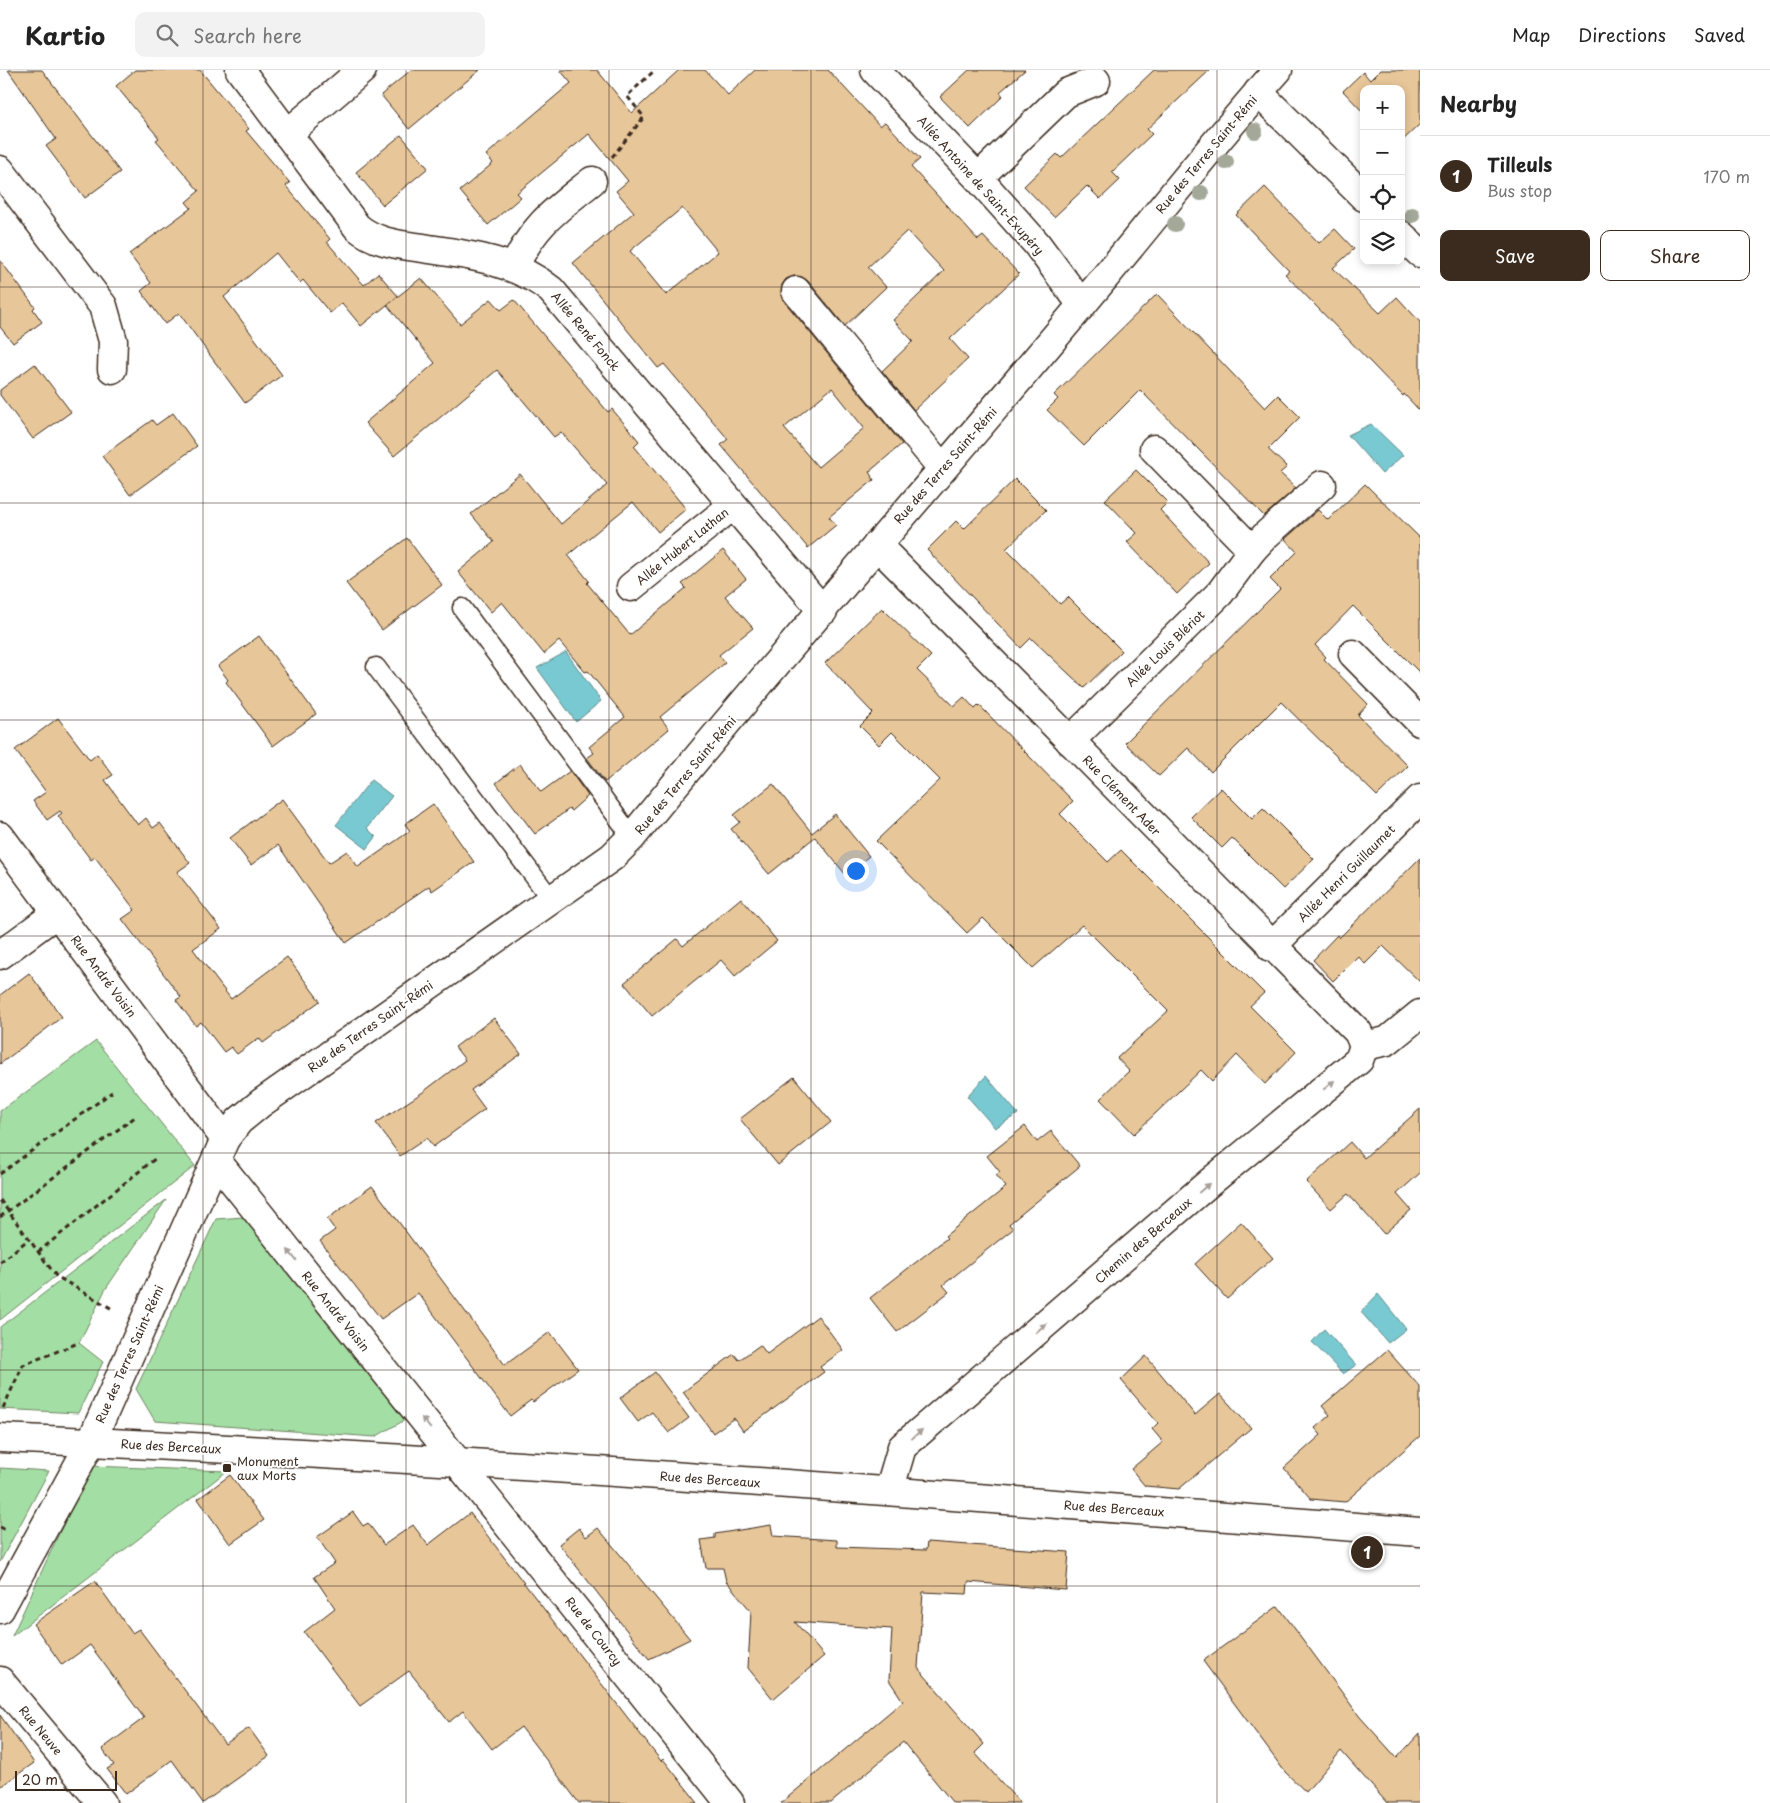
<!DOCTYPE html>
<meta charset="utf-8">
<style>
body{margin:0;font-family:"Playpen Sans",sans-serif;background:#f2f2f2;color:#222}
.controls{position:absolute;right:15px;top:15px;display:grid;overflow:hidden;border-radius:10px;box-shadow:0 2px 8px #0003}
.controls button{width:45px;height:45px;display:grid;place-items:center;padding:0;border:0;border-bottom:1px solid #e0e0e0;background:#fff;color:#222;font:25px sans-serif}
.scale{position:absolute;left:15px;bottom:12px;width:102px;box-sizing:border-box;padding-left:5px;border:2px solid #3b2a1e;border-top:0;font-size:14px;line-height:18px;white-space:nowrap;color:#3b2a1e;-webkit-text-stroke:4px #fff;paint-order:stroke}
.you{position:absolute;left:855px;top:800px;width:18px;height:18px;margin:-12px;border:4px solid #fff;border-radius:50%;background:#1a73e8;box-shadow:0 0 0 8px #1a73e833}
.badge{display:grid;place-items:center;width:32px;height:32px;border-radius:50%;background:#3b2a1e;color:#fff;font-size:16px;font-weight:700}
.pin{position:absolute;translate:-50% -50%;border:2px solid #fff;box-shadow:0 1px 5px #0006}
.list{margin:0;padding:0;list-style:none}
h2{display:flex;justify-content:space-between;align-items:center;height:65px;margin:0;padding:0 20px;font-size:21px}
h2 small{font-size:16px;font-weight:400;color:#767676}
.list li{display:grid;grid-template-columns:32px 1fr auto;gap:15px;align-items:center;box-sizing:border-box;height:80px;padding:0 20px;border-top:1px solid #e0e0e0}
.list b{display:block;font-size:19px;white-space:nowrap}
.list p{margin:0;font-size:16px;white-space:nowrap;color:#767676}
.list em{font-size:16px;font-style:normal;color:#767676}
.actions{display:flex;gap:10px;padding:15px 20px}
.actions a{flex:1;padding:11px 0;border:1px solid #3b2a1e;border-radius:10px;text-align:center;font-size:18px;color:#3b2a1e}
.actions .main{background:#3b2a1e;color:#fff}
.icon{flex:none;width:28px;height:28px;fill:none;stroke:currentColor;stroke-width:2;stroke-linecap:round;stroke-linejoin:round}
.map{position:relative;flex:none;width:1420px;height:1733px;overflow:hidden}
header{display:flex;align-items:center;gap:30px;box-sizing:border-box;height:70px;padding:0 25px;background:#fff;border-bottom:1px solid #e0e0e0}
header strong{font-size:24px}
nav{display:flex;gap:28px;margin-inline-start:auto;font-size:18px}
.search{width:350px;height:45px;background:#f2f2f2;display:flex;align-items:center;gap:12px;box-sizing:border-box;padding:0 18px;border-radius:10px;color:#767676;font-size:19px}
main{display:flex}
aside{flex:1;background:#fff}
.map>svg:first-child{display:block}
.green{fill:#a3dea4;stroke:#6f8461}
.water{fill:#78c9d1;stroke:#608989}
.building{fill:#e7c699;stroke:#3b2a1e;fill-rule:evenodd}
.lines{fill:none;stroke-linecap:round;stroke-linejoin:round}
.lane-casing{stroke:#3b2a1e;stroke-width:21}
.street-casing{stroke:#3b2a1e;stroke-width:31}
.path{stroke:#3b2a1e;stroke-width:3;stroke-dasharray:5 4;stroke-linecap:butt}
.lane{stroke:#fff;stroke-width:18}
.street{stroke:#fff;stroke-width:28}
.tree{fill:#a4a899}
.oneway{fill:#a79f9a}
.grid{fill:none;stroke:#3b2a1e;stroke-width:1;stroke-opacity:0.55}
.poi-dot{fill:#3b2a1e;stroke:#fff;stroke-width:2}
.labels{text-anchor:middle;dominant-baseline:central;stroke-width:4;stroke-linejoin:round;paint-order:stroke}
.street-label{font-size:12px;fill:#3b2a1e;stroke:#fff}
.poi-label{font-size:12px;fill:#3b2a1e;stroke:#fff;text-anchor:start}
</style>
<header>
<strong>Kartio</strong>
<div class="search"><svg class="icon" aria-label="search" viewBox="0 0 24 24"><circle cx="10" cy="10" r="6"/><path d="M15 15l6 6"/></svg>Search here</div>
<nav><a>Map</a><a>Directions</a><a>Saved</a></nav>
</header>
<main>
<div class="map">
<svg width="1420" height="1733" viewBox="0 0 1420 1733">
<rect width="100%" height="100%" fill="#fff"/>
<filter id="ink" filterUnits="userSpaceOnUse"><feTurbulence type="fractalNoise" baseFrequency=".02" numOctaves="2"/><feDisplacementMap in="SourceGraphic" scale="10" xChannelSelector="R" yChannelSelector="G"/><feConvolveMatrix kernelMatrix="1 2 1 2 8 2 1 2 1" color-interpolation-filters="sRGB"/></filter>
<g filter="url(#ink)">
<g class="green">
<polygon points="96,971 195,1096 0,1250 0,1041"/>
<polygon points="166,1130 105,1220 79,1273 103,1292 78,1343 0,1339 0,1257"/>
<polygon points="244,1147 405,1350 375,1367 155,1351 136,1319 216,1149"/>
<polygon points="90,1396 227,1401 12,1566"/>
<polygon points="0,1398 49,1401 0,1492"/>
</g>
<g class="water">
<polygon points="1371,354 1403,385 1382,404 1348,365"/>
<polygon points="566,582 601,631 576,652 537,598"/>
<polygon points="371,710 392,726 367,758 376,767 367,779 336,755"/>
<polygon points="986,1006 1018,1044 995,1058 967,1026"/>
<polygon points="1378,1224 1406,1259 1388,1273 1361,1242"/>
<polygon points="1324,1259 1356,1295 1343,1304 1312,1272"/>
</g>
<g class="building">
<polygon points="8,0 42,0 120,102 85,128 46,76 56,69"/>
<polygon points="135,0 200,0 249,59 246,61 290,113 286,116 330,169 327,172 364,215 378,203 398,226 361,256 342,233 330,243 303,210 300,213 276,183 224,227 282,305 245,333 179,243 165,254 141,221 151,213 129,184 191,138 186,132 199,121 156,70 159,68 116,16"/>
<polygon points="411,0 480,0 409,59 381,25"/>
<path d="M560,0h37l35,43 47,-43h26l23,25 27,-25h73l52,56 5,-4 35,37 -9,8 47,51 20,22 5,-4 36,38 -69,65 18,20 -54,51 -32,-39 31,-30 -20,-21 51,-49 -37,-40 -39,36 18,20 -41,39 -37,-45 -6,-4 -8,-1 -8,3 -4,6 -1,8 3,8 118,143 -33,28 5,8 -45,37 7,8 -28,23 -87,-103 7,-6 -64,-75 -6,4 -85,-105 61,-51 -18,-21 12,-10 -39,-47 -72,59 4,4 -33,28 -28,-34 33,-28 -7,-8 85,-72zM682,138l36,44 -52,43 -36,-44zM832,318l32,40 -46,39 -34,-39z"/>
<polygon points="969,0 1025,0 1000,22 1003,26 970,58 940,27"/>
<polygon points="1154,0 1210,0 1147,59 1152,64 1112,102 1120,110 1100,129 1087,116 1054,147 1024,116 1057,84 1061,88"/>
<polygon points="1380,0 1420,0 1420,54 1401,72 1401,19 1364,19 1364,43 1343,21 1363,2 1370,10"/>
<polygon points="401,65 428,98 383,135 356,102"/>
<polygon points="1265,117 1319,173 1335,159 1354,179 1333,198 1380,243 1397,227 1420,252 1420,341 1404,324 1403,326 1285,204 1289,201 1236,145"/>
<polygon points="0,190 35,237 33,239 42,252 13,273 0,257"/>
<polygon points="421,208 460,254 491,229 501,240 514,230 608,342 612,339 639,371 634,376 686,439 658,462 633,432 568,485 589,511 587,513 630,565 686,518 682,514 723,480 746,509 725,526 753,558 719,585 725,593 660,647 669,659 605,712 587,688 594,683 589,677 625,647 588,601 585,602 559,571 544,584 502,532 491,542 458,502 494,472 471,444 520,404 561,454 607,415 561,362 554,367 497,300 394,386 365,353 435,293 387,235"/>
<polygon points="1157,224 1265,338 1278,325 1300,347 1268,379 1287,397 1280,403 1296,418 1264,446 1140,320 1084,376 1047,340 1058,329 1054,325"/>
<polygon points="35,294 71,342 33,369 0,325 0,320"/>
<polygon points="173,343 197,376 130,425 102,386 152,350 156,355"/>
<polygon points="1136,400 1168,432 1160,440 1209,493 1177,524 1127,472 1137,463 1105,430"/>
<polygon points="1015,409 1046,440 1006,479 1060,534 1068,527 1122,581 1084,618 1031,568 1021,578 927,480 956,451 964,459"/>
<polygon points="1365,414 1420,468 1420,603 1353,536 1315,575 1326,587 1324,589 1368,634 1358,645 1408,696 1377,726 1281,632 1211,702 1188,678 1159,706 1125,673 1280,519 1270,509 1297,482 1285,469 1318,440 1328,450"/>
<polygon points="407,468 442,515 382,560 346,513"/>
<polygon points="882,538 931,586 917,600 954,636 964,627 975,639 979,635 1073,731 1060,744 1108,792 1121,780 1264,923 1250,936 1296,982 1265,1014 1237,985 1212,1011 1201,1000 1134,1064 1100,1029 1129,1001 1117,988 1168,941 1082,855 1033,898 983,848 967,863 876,771 940,710 892,662 879,675 860,656 873,643 825,593"/>
<polygon points="259,566 316,644 273,676 226,612 228,610 218,596"/>
<polygon points="58,648 90,690 97,684 113,705 105,710 138,755 146,748 153,758 160,753 190,793 177,802 221,859 193,879 231,929 287,887 320,931 263,973 259,968 237,984 231,977 224,982 201,952 196,956 176,930 181,927 122,849 135,840 95,787 91,790 58,746 62,743 60,741 47,750 33,731 46,722 15,680"/>
<polygon points="520,694 541,722 570,701 588,726 571,741 569,739 535,764 496,713"/>
<polygon points="773,714 812,763 835,744 869,786 846,805 815,767 769,804 731,759 740,752 734,745"/>
<polygon points="1221,718 1252,749 1263,738 1314,789 1283,819 1232,768 1222,778 1191,747"/>
<polygon points="282,729 329,793 347,781 358,797 410,761 405,754 433,734 474,792 432,821 429,816 346,873 278,775 251,795 230,768"/>
<polygon points="1420,788 1420,912 1383,876 1365,894 1358,886 1333,911 1313,890 1337,865 1339,868"/>
<polygon points="741,828 777,871 735,906 721,890 652,946 624,913 677,869 683,876"/>
<polygon points="29,903 62,947 0,994 0,925"/>
<polygon points="494,948 521,984 471,1020 485,1039 433,1077 427,1068 400,1086 376,1053 423,1022 465,990 455,977"/>
<polygon points="794,1007 831,1052 778,1095 740,1049"/>
<polygon points="1420,1039 1420,1103 1397,1124 1411,1140 1384,1164 1348,1124 1331,1139 1306,1112 1350,1072 1364,1088"/>
<polygon points="1025,1056 1037,1072 1051,1061 1080,1096 1009,1154 1013,1159 943,1215 949,1222 897,1262 870,1228 947,1168 945,1166 1006,1117 996,1105 1000,1102 987,1086"/>
<polygon points="372,1116 505,1295 550,1262 578,1299 533,1332 531,1330 510,1346 418,1223 381,1249 320,1171 335,1160 327,1149"/>
<polygon points="1241,1152 1273,1188 1227,1229 1195,1194"/>
<polygon points="818,1246 843,1280 820,1297 824,1302 743,1361 734,1348 713,1363 683,1322 734,1284 739,1290 760,1275 767,1284"/>
<polygon points="1387,1280 1420,1317 1420,1366 1345,1432 1311,1429 1284,1398 1321,1365 1315,1358 1330,1345 1322,1336"/>
<polygon points="1146,1286 1195,1345 1220,1324 1251,1358 1179,1419 1145,1416 1131,1399 1163,1372 1152,1359 1158,1353 1121,1310"/>
<polygon points="655,1302 689,1348 669,1363 652,1342 638,1352 620,1328"/>
<polygon points="230,1405 264,1450 230,1474 198,1429"/>
<polygon points="353,1442 363,1456 368,1453 384,1475 413,1455 428,1475 470,1443 661,1691 663,1689 698,1733 579,1733 521,1657 492,1679 463,1641 449,1652 409,1601 360,1636 304,1562 335,1538 314,1507 335,1493 317,1467"/>
<polygon points="771,1455 773,1466 837,1470 837,1477 926,1480 927,1472 1069,1482 1066,1520 968,1512 967,1524 923,1522 918,1598 984,1674 975,1683 1020,1733 953,1733 903,1672 831,1733 781,1733 903,1631 889,1610 892,1559 795,1552 824,1586 773,1629 748,1598 751,1541 726,1511 723,1498 706,1498 701,1470 715,1468 715,1464"/>
<polygon points="579,1458 586,1467 598,1458 690,1569 649,1589 559,1474"/>
<polygon points="95,1511 132,1563 139,1559 225,1674 249,1658 269,1686 203,1733 172,1690 126,1724 107,1699 114,1695 102,1679 144,1648 90,1575 62,1595 33,1554"/>
<polygon points="1278,1536 1360,1647 1397,1688 1420,1663 1420,1733 1387,1733 1341,1681 1306,1722 1285,1702 1203,1591"/>
<polygon points="0,1645 34,1693 0,1717"/>
</g>
<g class="lines">
<defs>
<g id="lane">
<polyline points="462,538 632,767"/>
<polyline points="376,597 551,829"/>
</g>
<g id="street">
<path d="M240,0l117,157c20,17 47,18 72,22 43,6 88,13 122,41l272,321"/>
<polyline points="875,0 978,108 1036,173 1082,235"/>
<polyline points="1258,22 1364,127"/>
<polyline points="287,64 362,0"/>
<polyline points="0,100 103,236 113,271 112,299"/>
<polyline points="978,108 1066,23 1096,11"/>
<polyline points="1401,165 1420,183"/>
<path d="M514,198c19,-43 42,-58 78,-87"/>
<polyline points="796,221 942,398"/>
<polyline points="1154,379 1252,480"/>
<polyline points="877,475 1358,962 1364,976 1359,990 1209,1113 902,1377 889,1421"/>
<polyline points="631,517 732,436"/>
<polyline points="1353,584 1420,652"/>
<polyline points="1070,671 1220,523 1252,480 1267,464 1322,415"/>
<polyline points="0,766 225,1069"/>
<polyline points="1271,877 1420,729"/>
<polyline points="0,885 57,843"/>
<polyline points="1364,976 1387,971 1420,944"/>
<polyline points="216,1090 730,1733"/>
<path d="M0,1368c474,20 947,57 1420,94"/>
<path d="M0,1539l91,-167 134,-303 14,-18 22,-18 351,-246 20,-20c146,-180 300,-353 449,-531 66,-78 128,-159 197,-236"/>
<polyline points="0,1611 102,1733"/>
</g>
</defs>
<use href="#lane" class="lane-casing"/>
<use href="#street" class="street-casing"/>
<g class="path">
<polyline points="612,87 644,47 627,26 655,0"/>
<polyline points="0,1104 112,1022"/>
<polyline points="0,1130 56,1206 114,1240"/>
<polyline points="0,1147 135,1047"/>
<polyline points="38,1182 156,1088"/>
<polyline points="0,1192 29,1169"/>
<polyline points="3,1338 23,1295 78,1273"/>
<polyline points="0,1457 8,1461"/>
</g>
<use href="#lane" class="lane"/>
<use href="#street" class="street"/>
</g>
<g class="tree">
<circle cx="1255" cy="61" r="8"/>
<circle cx="1226" cy="92" r="8"/>
<circle cx="1201" cy="123" r="8"/>
<circle cx="1412" cy="145" r="8"/>
<circle cx="1175" cy="154" r="8"/>
</g>
<defs><path id="oneway-solid" d="M-6-.8H1V-3.2L6.5 0L1 3.2V.8H-6Z" transform="scale(1.25)"/></defs>
<g class="oneway">
<use href="#oneway-solid" transform="translate(1329 1015) rotate(-39)"/>
<use href="#oneway-solid" transform="translate(1204 1118) rotate(-41)"/>
<use href="#oneway-solid" transform="translate(292 1185) rotate(-129)"/>
<use href="#oneway-solid" transform="translate(1041 1258) rotate(-41)"/>
<use href="#oneway-solid" transform="translate(426 1353) rotate(-129)"/>
<use href="#oneway-solid" transform="translate(917 1364) rotate(-41)"/>
</g>
</g>
<path class="grid" d="M203,0v1733M406,0v1733M609,0v1733M811,0v1733M1014,0v1733M1217,0v1733M0,217h1420M0,433h1420M0,650h1420M0,866h1420M0,1083h1420M0,1300h1420M0,1516h1420"/>
<rect class="poi-dot" x="222" y="1393" width="10" height="10" rx="2.5"/>
<g class="labels">
<g class="street-label">
<text transform="translate(1206 84) rotate(-50)">Rue des Terres Saint-Rémi</text>
<text transform="translate(981 115) rotate(48)">Allée Antoine de Saint-Exupéry</text>
<text transform="translate(586 261) rotate(50)">Allée René Fonck</text>
<text transform="translate(945 395) rotate(-49)">Rue des Terres Saint-Rémi</text>
<text transform="translate(682 476) rotate(-39)">Allée Hubert Lathan</text>
<text transform="translate(1165 578) rotate(-44)">Allée Louis Blériot</text>
<text transform="translate(685 705) rotate(-50)">Rue des Terres Saint-Rémi</text>
<text transform="translate(1122 725) rotate(46)">Rue Clément Ader</text>
<text transform="translate(1346 803) rotate(-45)">Allée Henri Guillaumet</text>
<text transform="translate(104 906) rotate(53)">Rue André Voisin</text>
<text transform="translate(370 956) rotate(-35)">Rue des Terres Saint-Rémi</text>
<text transform="translate(1143 1170) rotate(-41)">Chemin des Berceaux</text>
<text transform="translate(336 1241) rotate(51)">Rue André Voisin</text>
<text transform="translate(129 1284) rotate(-66)">Rue des Terres Saint-Rémi</text>
<text transform="translate(171 1376) rotate(3)">Rue des Berceaux</text>
<text transform="translate(710 1409) rotate(4)">Rue des Berceaux</text>
<text transform="translate(1114 1438) rotate(4)">Rue des Berceaux</text>
<text transform="translate(594 1561) rotate(52)">Rue de Courcy</text>
<text transform="translate(41 1660) rotate(50)">Rue Neuve</text>
</g>
<g class="poi-label">
<text x="237" y="1391">Monument<tspan x="237" dy="14">aux Morts</tspan></text>
</g>
</g>
</svg>
<div class="controls">
<button>+</button>
<button>−</button>
<button><svg class="icon" aria-label="locate" viewBox="0 0 24 24"><circle cx="12" cy="12" r="6"/><path d="M12 2v4M12 18v4M2 12h4M18 12h4"/></svg></button>
<button><svg class="icon" aria-label="layers" viewBox="0 0 24 24"><path d="M12 4l9 5-9 5-9-5zM3 14l9 5 9-5"/></svg></button>
</div>
<div class="scale">20 m</div>
<div class="you"></div>
<div class="pin badge" style="left:1367px;top:1482px">1</div>
</div>
<aside>
<h2>Nearby<small></small></h2>
<ul class="list">
<li><span class="badge">1</span><div><b>Tilleuls</b><p>Bus stop</p></div><em>170 m</em></li>
</ul>
<div class="actions"><a class="main">Save</a><a>Share</a></div>
</aside>
</main>
